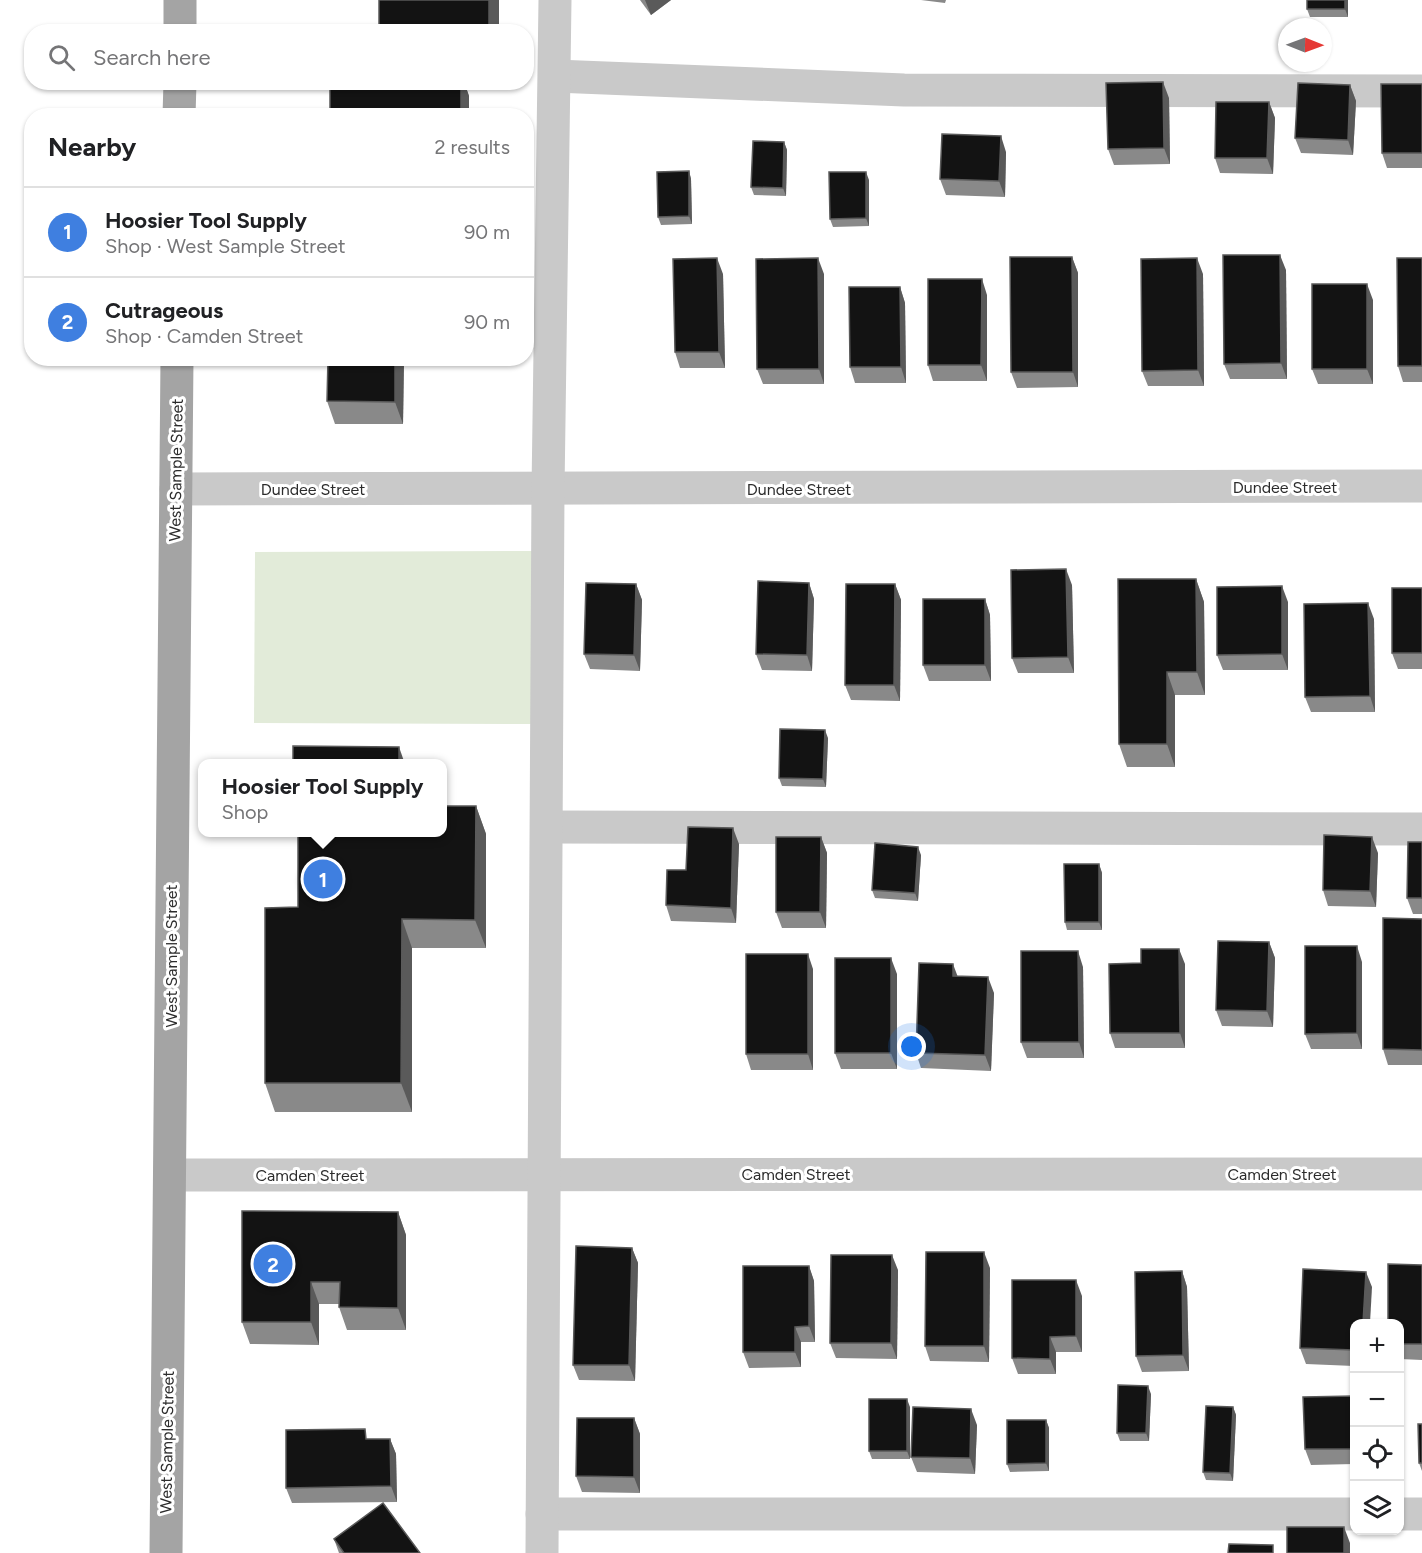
<!DOCTYPE html>
<meta charset="utf-8">
<style>
body{margin:0;font-family:Figtree,sans-serif;background:#f6f6f6;color:#202124}
.controls{position:absolute;right:18px;bottom:18px;display:grid;overflow:hidden;border-radius:12px;box-shadow:0 2px 4px #0004}
.controls button{width:54px;height:54px;display:grid;place-items:center;padding:0;border:0;border-bottom:2px solid #e0e0e0;background:#fff;color:#202124;font:30px sans-serif}
.compass{position:absolute;left:1278px;top:18px;width:54px;height:54px;border-radius:50%;background:#fff;box-shadow:0 2px 4px #0004;rotate:91deg}
.you{position:absolute;left:912px;top:1047px;width:21px;height:21px;margin:-15px;border:4px solid #fff;border-radius:50%;background:#1a73e8;box-shadow:0 0 0 9px #1a73e833}
.badge{display:grid;place-items:center;width:39px;height:39px;border-radius:50%;background:#ed2429;color:#fff;font-size:20px;font-weight:700}
.pin{position:absolute;translate:-50% -50%;border:3px solid #fff;box-shadow:0 2px 6px #0006}
.popup{position:absolute;left:198px;top:759px;width:249px;height:78px;box-sizing:border-box;display:grid;place-content:center;border-radius:12px;background:#fff;filter:drop-shadow(0 2px 4px #0005);font-size:20px;white-space:nowrap;color:#757577}
.popup b{font-size:22px;color:#202124}
.popup::after{content:'';position:absolute;left:50%;top:100%;margin-left:-12px;border:12px solid transparent;border-top-color:#fff}
.list{margin:0;padding:0;list-style:none}
h2{display:flex;justify-content:space-between;align-items:center;height:78px;margin:0;padding:0 24px;font-size:26px}
h2 small{font-size:20px;font-weight:400;color:#757577}
.list li{display:grid;grid-template-columns:39px 1fr auto;gap:18px;align-items:center;box-sizing:border-box;height:90px;padding:0 24px;border-top:2px solid #e0e0e0}
.list b{display:block;font-size:22px;white-space:nowrap}
.list p{margin:0;font-size:20px;white-space:nowrap;color:#757577}
.list em{font-size:20px;font-style:normal;color:#757577}
.icon{flex:none;width:33px;height:33px;fill:none;stroke:currentColor;stroke-width:2;stroke-linecap:round;stroke-linejoin:round}
.map{position:relative;flex:none;width:1422px;height:1553px;overflow:hidden}
.search{position:absolute;background:#fff;box-shadow:0 2px 4px #0004;left:24px;top:24px;width:510px;height:66px;display:flex;align-items:center;gap:15px;box-sizing:border-box;padding:0 21px;border-radius:24px;color:#757577;font-size:22px}
.panel{position:absolute;background:#fff;box-shadow:0 2px 4px #0004;left:24px;top:108px;width:510px;height:258px;border-radius:24px}
.map>svg:first-child{display:block}
.green{fill:#e2ebd9}
.lines{fill:none;stroke-linecap:round;stroke-linejoin:round}
.minor{stroke:#c9c9c9;stroke-width:33}
.major{stroke:#a4a4a4;stroke-width:33}
.wall{fill:#898989}
.shaded-wall{fill:#5a5a5a}
.building{fill:#131313;stroke:#5a5a5a;stroke-width:1.5}
.labels{text-anchor:middle;dominant-baseline:central;stroke-width:6;stroke-linejoin:round;paint-order:stroke}
.street-label{font-size:16px;fill:#2c2c2c;stroke:#fff}
</style>
<div class="map">
<svg width="1422" height="1553" viewBox="0 0 1422 1553">
<rect width="100%" height="100%" fill="#fff"/>
<polygon class="green" points="536,551 537,724 254,723 255,552"/>
<g class="lines">
<g class="minor">
<polyline points="555,76 904,90 1422,91"/>
<polyline points="176,489 1422,486"/>
<polyline points="548,827 1422,829"/>
<polyline points="170,1175 1422,1174"/>
<polyline points="542,1514 1354,1514"/>
<polyline points="1400,1514 1422,1514"/>
<polyline points="542,1553 548,490 555,0"/>
</g>
<g class="major">
<polyline points="180,32 180,0"/>
<polyline points="179,116 180,82"/>
<polyline points="166,1553 177,358"/>
</g>
</g>
<g class="wall">
<polygon points="640,0 671,0 651,15"/>
<polygon points="921,0 946,0 945,3"/>
<polygon points="1307,0 1348,0 1348,17 1310,17 1307,9"/>
<polygon points="330,82 499,82 499,84 465,84 469,96 469,116"/>
<polygon points="1422,84 1422,168 1387,168 1382,153"/>
<polygon points="1350,85 1356,101 1353,155 1301,153 1295,138"/>
<polygon points="1169,98 1170,164 1114,165 1108,149"/>
<polygon points="1269,102 1275,118 1273,174 1220,173 1215,158"/>
<polygon points="784,142 787,150 786,196 754,195 751,187"/>
<polygon points="1006,152 1005,197 946,195 940,179"/>
<polygon points="689,171 691,179 692,224 661,225 658,217"/>
<polygon points="869,180 869,226 833,227 830,219"/>
<polygon points="1072,257 1078,273 1078,387 1017,388 1011,372"/>
<polygon points="1422,258 1422,382 1403,382 1398,366"/>
<polygon points="1286,270 1287,379 1230,379 1224,364"/>
<polygon points="723,274 725,368 680,368 675,352"/>
<polygon points="824,274 824,384 763,384 757,369"/>
<polygon points="1203,274 1204,386 1148,386 1142,371"/>
<polygon points="900,287 905,303 906,383 855,383 850,367"/>
<polygon points="987,295 987,381 933,381 928,365"/>
<polygon points="1373,300 1373,384 1318,384 1312,369"/>
<polygon points="328,358 404,358 403,424 335,424 327,401"/>
<polygon points="1196,579 1204,602 1205,695 1175,695 1175,767 1127,767 1119,744"/>
<polygon points="809,583 814,599 812,671 762,670 756,654"/>
<polygon points="636,584 642,600 640,671 590,669 584,654"/>
<polygon points="895,584 901,600 900,701 851,700 845,685"/>
<polygon points="1072,585 1074,673 1018,673 1012,658"/>
<polygon points="1422,588 1422,669 1398,669 1392,653"/>
<polygon points="985,599 990,615 991,681 929,681 923,665"/>
<polygon points="1288,602 1288,670 1223,670 1217,655"/>
<polygon points="1374,619 1375,712 1311,712 1305,697"/>
<polygon points="828,738 826,787 782,786 779,778"/>
<polygon points="476,806 486,834 486,948 412,948 412,1112 275,1112 265,1083 298,907"/>
<polygon points="821,837 827,853 826,928 782,928 776,912"/>
<polygon points="1422,842 1422,914 1413,914 1407,898"/>
<polygon points="739,844 736,923 671,921 666,905 686,870"/>
<polygon points="1378,853 1376,907 1328,906 1323,890"/>
<polygon points="921,855 918,901 875,898 872,890"/>
<polygon points="1099,864 1102,873 1102,930 1067,930 1065,922"/>
<polygon points="1422,919 1422,1065 1388,1065 1383,1049"/>
<polygon points="1269,942 1275,958 1273,1027 1222,1026 1216,1010"/>
<polygon points="1362,962 1362,1049 1311,1049 1305,1034"/>
<polygon points="1141,963 1185,964 1185,1048 1115,1048 1110,1033"/>
<polygon points="1083,967 1084,1058 1027,1058 1021,1042"/>
<polygon points="813,969 813,1070 751,1070 746,1054"/>
<polygon points="897,974 897,1069 841,1069 835,1053"/>
<polygon points="957,976 994,993 991,1071 921,1068 916,1053"/>
<polygon points="398,1212 406,1235 406,1330 347,1330 339,1307 339,1304 319,1304 319,1345 250,1344 242,1322"/>
<polygon points="632,1248 638,1263 635,1381 579,1380 573,1365"/>
<polygon points="1422,1265 1422,1360 1400,1359 1400,1323"/>
<polygon points="809,1266 814,1281 815,1342 801,1342 801,1367 749,1368 743,1352"/>
<polygon points="990,1268 989,1362 930,1361 925,1346"/>
<polygon points="898,1270 897,1359 836,1358 830,1343"/>
<polygon points="1182,1271 1187,1287 1189,1371 1142,1372 1136,1356"/>
<polygon points="1372,1287 1354,1323 1354,1366 1306,1364 1300,1348"/>
<polygon points="1082,1296 1082,1352 1056,1352 1056,1374 1018,1374 1012,1358"/>
<polygon points="1151,1394 1149,1441 1120,1441 1117,1433"/>
<polygon points="1354,1396 1354,1464 1311,1465 1305,1449"/>
<polygon points="910,1407 910,1459 872,1459 869,1451"/>
<polygon points="1233,1407 1236,1415 1233,1481 1206,1480 1203,1472"/>
<polygon points="634,1418 640,1434 640,1493 582,1492 576,1476"/>
<polygon points="1046,1420 1049,1428 1049,1471 1010,1472 1007,1464"/>
<polygon points="1422,1424 1422,1471 1419,1463"/>
<polygon points="977,1425 975,1474 917,1472 911,1457"/>
<polygon points="390,1439 396,1454 397,1502 292,1503 286,1488"/>
<polygon points="334,1539 420,1553 339,1553"/>
</g>
<g class="shaded-wall">
<rect x="489" y="0" width="10" height="32"/>
<polygon points="645,0 671,0 651,15"/>
<polygon points="1345,0 1348,0 1348,17 1345,9"/>
<polygon points="461,82 464,82 469,96 469,116 461,116"/>
<polygon points="1163,82 1169,98 1170,164 1164,148"/>
<polygon points="1350,85 1356,101 1353,155 1348,140"/>
<polygon points="1269,102 1275,118 1273,174 1267,158"/>
<polygon points="1001,136 1006,152 1005,197 999,181"/>
<polygon points="784,142 787,150 786,196 783,188"/>
<polygon points="689,171 691,179 692,224 689,216"/>
<polygon points="866,172 869,180 869,226 866,218"/>
<polygon points="1280,255 1286,270 1287,379 1281,363"/>
<polygon points="1072,257 1078,273 1078,387 1073,372"/>
<polygon points="717,258 723,274 725,368 719,352"/>
<polygon points="818,258 824,274 824,384 819,369"/>
<polygon points="1197,258 1203,274 1204,386 1198,370"/>
<polygon points="982,279 987,295 987,381 981,365"/>
<polygon points="1367,284 1373,300 1373,384 1367,369"/>
<polygon points="900,287 905,303 906,383 901,367"/>
<polygon points="395,358 404,358 403,424 395,402"/>
<polygon points="1066,569 1072,585 1074,673 1068,657"/>
<polygon points="1196,579 1204,602 1205,695 1197,672"/>
<polygon points="809,583 814,599 812,671 807,655"/>
<polygon points="636,584 642,600 640,671 634,655"/>
<polygon points="895,584 901,600 900,701 894,685"/>
<polygon points="1282,586 1288,602 1288,670 1282,654"/>
<polygon points="985,599 990,615 991,681 985,665"/>
<polygon points="1368,603 1374,619 1375,712 1370,696"/>
<polygon points="1167,672 1175,695 1175,767 1167,744"/>
<polygon points="825,730 828,738 826,787 823,779"/>
<polygon points="399,747 405,764 399,764"/>
<polygon points="476,806 486,834 486,948 475,920"/>
<polygon points="733,828 739,844 736,923 731,908"/>
<polygon points="821,837 827,853 826,928 820,912"/>
<polygon points="1372,837 1378,853 1376,907 1370,891"/>
<polygon points="918,847 921,855 918,901 915,893"/>
<polygon points="1099,864 1102,873 1102,930 1099,922"/>
<polygon points="402,919 412,948 412,1112 401,1083"/>
<polygon points="1269,942 1275,958 1273,1027 1267,1011"/>
<polygon points="1357,946 1362,962 1362,1049 1357,1033"/>
<polygon points="1179,949 1185,964 1185,1048 1180,1033"/>
<polygon points="1078,951 1083,967 1084,1058 1079,1042"/>
<polygon points="808,954 813,969 813,1070 808,1054"/>
<polygon points="891,958 897,974 897,1069 891,1053"/>
<polygon points="953,964 959,980 953,976"/>
<polygon points="988,977 994,993 991,1071 985,1055"/>
<polygon points="398,1212 406,1235 406,1330 398,1308"/>
<polygon points="632,1248 638,1263 635,1381 629,1365"/>
<polygon points="984,1252 990,1268 989,1362 984,1346"/>
<polygon points="892,1255 898,1270 897,1359 891,1343"/>
<polygon points="809,1266 814,1281 815,1342 809,1326"/>
<polygon points="1182,1271 1187,1287 1189,1371 1183,1355"/>
<polygon points="1366,1272 1372,1287 1370,1323 1363,1323"/>
<polygon points="1076,1280 1082,1296 1082,1352 1076,1336"/>
<polygon points="311,1282 319,1304 319,1345 311,1322"/>
<polygon points="795,1327 801,1342 801,1367 795,1352"/>
<polygon points="1050,1337 1056,1352 1056,1374 1050,1359"/>
<polygon points="1148,1386 1151,1394 1149,1441 1146,1433"/>
<polygon points="907,1399 910,1407 910,1459 907,1451"/>
<polygon points="1233,1407 1236,1415 1233,1481 1230,1473"/>
<polygon points="971,1409 977,1425 975,1474 970,1458"/>
<polygon points="634,1418 640,1434 640,1493 634,1477"/>
<polygon points="1046,1420 1049,1428 1049,1471 1046,1463"/>
<polygon points="390,1439 396,1454 397,1502 391,1486"/>
<polygon points="1344,1527 1350,1543 1350,1553 1344,1553"/>
</g>
<g class="building">
<rect x="379" y="0" width="110" height="32"/>
<rect x="1307" y="0" width="38" height="9"/>
<rect x="330" y="82" width="131" height="34"/>
<polygon points="1163,82 1164,148 1108,149 1106,83"/>
<polygon points="1298,83 1350,85 1348,140 1295,138"/>
<polygon points="1381,84 1422,84 1422,153 1382,153"/>
<polygon points="1216,102 1269,102 1267,158 1215,158"/>
<polygon points="942,134 1001,136 999,181 940,179"/>
<polygon points="753,141 784,142 783,188 751,187"/>
<polygon points="689,171 689,216 658,217 657,172"/>
<polygon points="829,172 866,172 866,218 830,219"/>
<polygon points="1223,255 1280,255 1281,363 1224,364"/>
<polygon points="1010,257 1072,257 1073,372 1011,372"/>
<polygon points="717,258 719,352 675,352 673,259"/>
<polygon points="818,258 819,369 757,369 756,259"/>
<polygon points="1197,258 1198,370 1142,371 1141,259"/>
<polygon points="1397,258 1422,258 1422,366 1398,366"/>
<polygon points="928,279 982,279 981,365 928,365"/>
<rect x="1312" y="284" width="55" height="85"/>
<polygon points="849,287 900,287 901,367 850,367"/>
<polygon points="328,358 395,358 395,402 327,401"/>
<polygon points="1066,569 1068,657 1012,658 1011,570"/>
<polygon points="1118,579 1196,579 1197,672 1167,672 1167,744 1119,744"/>
<polygon points="758,581 809,583 807,655 756,654"/>
<polygon points="586,583 636,584 634,655 584,654"/>
<polygon points="846,584 895,584 894,685 845,685"/>
<polygon points="1282,586 1282,654 1217,655 1217,587"/>
<rect x="1392" y="588" width="30" height="65"/>
<rect x="923" y="599" width="62" height="66"/>
<polygon points="1368,603 1370,696 1305,697 1304,604"/>
<polygon points="780,729 825,730 823,779 779,778"/>
<polygon points="293,746 399,747 399,764 293,764"/>
<polygon points="443,806 476,806 475,920 402,919 401,1083 265,1083 265,908 298,907 298,832 443,832"/>
<polygon points="688,827 733,828 731,908 666,905 667,870 686,870"/>
<polygon points="1324,835 1372,837 1370,891 1323,890"/>
<polygon points="776,837 821,837 820,912 776,912"/>
<polygon points="1408,842 1422,842 1422,898 1407,898"/>
<polygon points="875,843 918,847 915,893 872,890"/>
<polygon points="1064,864 1099,864 1099,922 1065,922"/>
<polygon points="1383,918 1422,919 1422,1050 1383,1049"/>
<polygon points="1218,941 1269,942 1267,1011 1216,1010"/>
<polygon points="1305,946 1357,946 1357,1033 1305,1034"/>
<polygon points="1141,949 1179,949 1180,1033 1110,1033 1109,964 1141,963"/>
<polygon points="1021,951 1078,951 1079,1042 1021,1042"/>
<rect x="746" y="954" width="62" height="100"/>
<rect x="835" y="958" width="56" height="95"/>
<polygon points="919,963 953,964 953,976 988,977 985,1055 916,1053"/>
<polygon points="242,1211 398,1212 398,1308 339,1307 340,1282 311,1282 311,1322 242,1322"/>
<polygon points="576,1246 632,1248 629,1365 573,1365"/>
<polygon points="926,1252 984,1252 984,1346 925,1346"/>
<polygon points="831,1255 892,1255 891,1343 830,1343"/>
<polygon points="1388,1264 1422,1265 1422,1344 1400,1344 1400,1323 1388,1323"/>
<polygon points="743,1266 809,1266 809,1326 795,1327 795,1352 743,1352"/>
<polygon points="1303,1269 1366,1272 1363,1323 1354,1323 1354,1350 1300,1348"/>
<polygon points="1182,1271 1183,1355 1136,1356 1135,1272"/>
<polygon points="1012,1280 1076,1280 1076,1336 1050,1337 1050,1359 1012,1358"/>
<polygon points="1118,1385 1148,1386 1146,1433 1117,1433"/>
<polygon points="1354,1396 1354,1449 1305,1449 1303,1397"/>
<rect x="869" y="1399" width="38" height="52"/>
<polygon points="1206,1406 1233,1407 1230,1473 1203,1472"/>
<polygon points="913,1407 971,1409 970,1458 911,1457"/>
<polygon points="577,1418 634,1418 634,1477 576,1476"/>
<polygon points="1007,1420 1046,1420 1046,1463 1007,1464"/>
<polygon points="1418,1424 1422,1424 1422,1463 1419,1463"/>
<polygon points="365,1429 366,1439 390,1439 391,1486 286,1488 286,1430"/>
<polygon points="383,1503 420,1553 344,1553 334,1539"/>
<rect x="1287" y="1527" width="57" height="26"/>
<polygon points="1229,1544 1273,1545 1273,1553 1228,1553"/>
</g>
<g class="labels">
<g class="street-label">
<text transform="translate(176 470) rotate(-89)">West Sample Street</text>
<text x="1285" y="487">Dundee Street</text>
<text x="313" y="489">Dundee Street</text>
<text x="799" y="489">Dundee Street</text>
<text transform="translate(171 956) rotate(-90)">West Sample Street</text>
<text x="796" y="1174">Camden Street</text>
<text x="1282" y="1174">Camden Street</text>
<text x="310" y="1175">Camden Street</text>
<text transform="translate(167 1442) rotate(-89)">West Sample Street</text>
</g>
</g>
</svg>
<div class="controls">
<button>+</button>
<button>−</button>
<button><svg class="icon" aria-label="locate" viewBox="0 0 24 24"><circle cx="12" cy="12" r="6"/><path d="M12 2v4M12 18v4M2 12h4M18 12h4"/></svg></button>
<button><svg class="icon" aria-label="layers" viewBox="0 0 24 24"><path d="M12 4l9 5-9 5-9-5zM3 14l9 5 9-5"/></svg></button>
</div>
<svg class="compass" viewBox="-18 -18 36 36"><path d="M0-13l5 13h-10z" fill="#e53935"/><path d="M0 13l5-13h-10z" fill="#757577"/></svg>
<div class="you"></div>
<div class="pin badge" style="left:323px;top:879px;background:#3f7fe0">1</div>
<div class="popup"><b>Hoosier Tool Supply</b>Shop</div>
<div class="pin badge" style="left:273px;top:1264px;background:#3f7fe0">2</div>
<div class="search"><svg class="icon" aria-label="search" viewBox="0 0 24 24"><circle cx="10" cy="10" r="6"/><path d="M15 15l6 6"/></svg>Search here</div>
<section class="panel">
<h2>Nearby<small>2 results</small></h2>
<ul class="list">
<li><span class="badge" style="background:#3f7fe0">1</span><div><b>Hoosier Tool Supply</b><p>Shop · West Sample Street</p></div><em>90 m</em></li>
<li><span class="badge" style="background:#3f7fe0">2</span><div><b>Cutrageous</b><p>Shop · Camden Street</p></div><em>90 m</em></li>
</ul>
</section>
</div>
